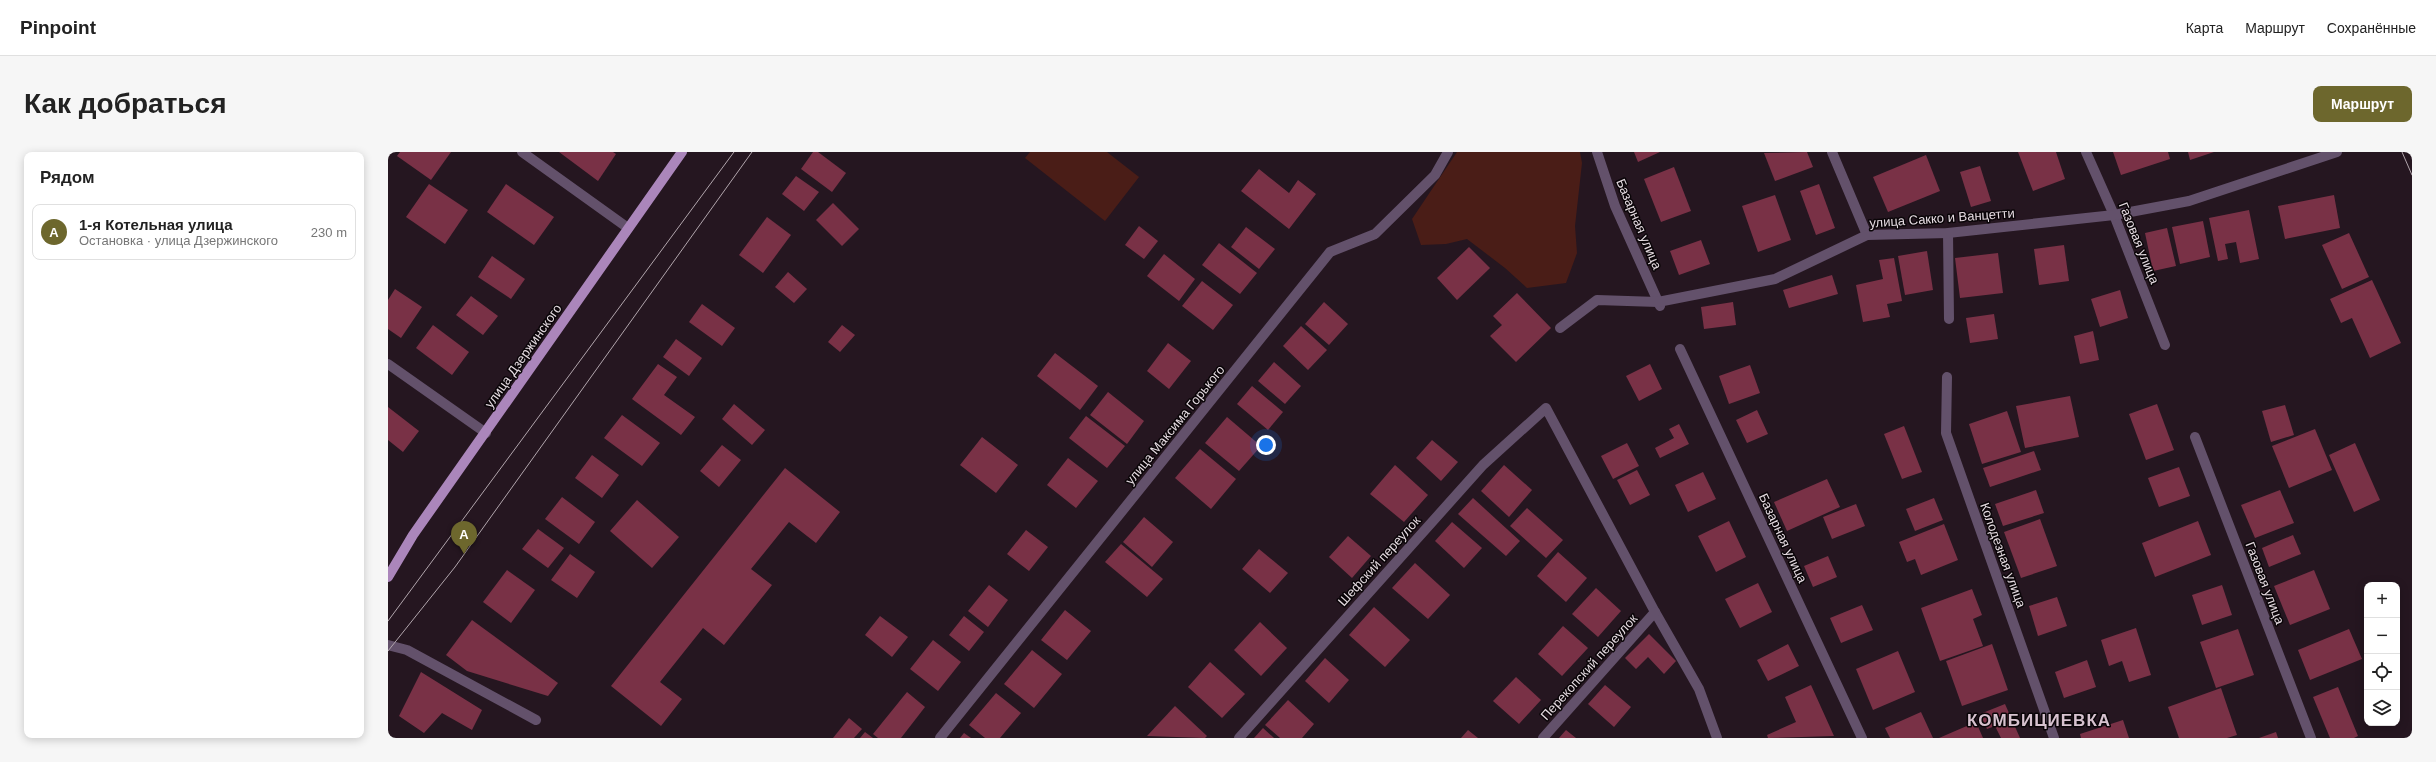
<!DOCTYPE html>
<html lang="ru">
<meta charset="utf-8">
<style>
body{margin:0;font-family:Helvetica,sans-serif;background:#f6f6f6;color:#222}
.controls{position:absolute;right:12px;bottom:12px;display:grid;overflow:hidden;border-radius:8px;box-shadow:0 2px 10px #0003}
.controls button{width:36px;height:36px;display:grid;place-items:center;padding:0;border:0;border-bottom:1px solid #e0e0e0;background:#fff;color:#222;font:20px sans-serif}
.you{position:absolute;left:878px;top:293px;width:14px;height:14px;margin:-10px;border:3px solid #fff;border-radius:50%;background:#1a73e8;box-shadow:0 0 0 6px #1a73e833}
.badge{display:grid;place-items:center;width:26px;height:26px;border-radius:50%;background:#6d672d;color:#fff;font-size:13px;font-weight:700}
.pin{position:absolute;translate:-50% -33px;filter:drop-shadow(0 1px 2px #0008)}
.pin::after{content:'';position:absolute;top:21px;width:14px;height:12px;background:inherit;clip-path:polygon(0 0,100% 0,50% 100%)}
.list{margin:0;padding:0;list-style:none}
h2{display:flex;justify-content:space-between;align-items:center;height:52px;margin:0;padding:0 16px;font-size:17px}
h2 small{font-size:13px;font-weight:400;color:#767676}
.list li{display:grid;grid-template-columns:26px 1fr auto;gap:12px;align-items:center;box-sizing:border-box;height:56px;margin:0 8px 8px;padding:0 8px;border:1px solid #e0e0e0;border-radius:8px}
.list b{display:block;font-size:15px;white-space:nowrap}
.list p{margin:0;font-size:13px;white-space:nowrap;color:#767676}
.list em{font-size:13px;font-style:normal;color:#767676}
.icon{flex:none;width:22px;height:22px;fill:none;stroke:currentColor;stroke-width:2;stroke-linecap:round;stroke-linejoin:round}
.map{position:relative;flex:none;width:2024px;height:586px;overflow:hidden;border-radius:8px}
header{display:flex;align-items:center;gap:24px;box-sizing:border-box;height:56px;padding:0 20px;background:#fff;border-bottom:1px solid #e0e0e0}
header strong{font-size:19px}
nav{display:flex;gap:22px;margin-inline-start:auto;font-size:14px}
.intro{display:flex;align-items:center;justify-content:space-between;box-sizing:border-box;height:96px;padding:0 24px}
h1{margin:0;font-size:28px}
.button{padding:10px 18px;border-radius:8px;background:#6d672d;color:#fff;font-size:14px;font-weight:700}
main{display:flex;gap:24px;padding:0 24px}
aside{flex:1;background:#fff;border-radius:8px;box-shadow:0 2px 10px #0003}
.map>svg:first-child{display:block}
.green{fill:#4a1d17}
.building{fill:#793146}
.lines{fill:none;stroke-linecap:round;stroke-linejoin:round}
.minor{stroke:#63516b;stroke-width:10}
.major{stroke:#ab86bb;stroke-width:10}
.tram{stroke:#b1a5ac;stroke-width:1}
.labels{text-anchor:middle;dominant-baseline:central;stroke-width:3;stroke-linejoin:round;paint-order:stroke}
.street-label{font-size:13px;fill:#e6dce2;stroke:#0a0508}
.district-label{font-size:17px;font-weight:bold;letter-spacing:1px;fill:#d7c2cf;stroke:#0a0508}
</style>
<header>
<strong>Pinpoint</strong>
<nav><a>Карта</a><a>Маршрут</a><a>Сохранённые</a></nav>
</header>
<div class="intro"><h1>Как добраться</h1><a class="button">Маршрут</a></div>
<main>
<aside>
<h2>Рядом<small></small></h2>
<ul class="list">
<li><span class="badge">A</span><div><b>1-я Котельная улица</b><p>Остановка · улица Дзержинского</p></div><em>230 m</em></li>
</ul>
</aside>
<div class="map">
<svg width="2024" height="586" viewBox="0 0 2024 586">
<rect width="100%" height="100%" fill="#251620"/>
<g class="green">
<polygon points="642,0 719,0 751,25 717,69 637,6"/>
<polygon points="1069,0 1192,0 1194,11 1187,74 1189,101 1178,131 1139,136 1117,116 1079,87 1058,92 1033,93 1024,67"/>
</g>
<g class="building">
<polygon points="12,0 63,0 43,28 9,4"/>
<polygon points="171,0 225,0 228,2 210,29"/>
<polygon points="425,0 430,0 458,21 444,40 413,17"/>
<polygon points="1246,0 1272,0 1250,10"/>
<polygon points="1419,0 1425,15 1387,29 1376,1"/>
<polygon points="1630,0 1668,0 1677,27 1645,39"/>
<polygon points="1725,0 1780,0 1782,7 1733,23"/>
<polygon points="1800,0 1826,0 1802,8"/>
<polygon points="1538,3 1552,39 1500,60 1485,25"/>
<polygon points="1592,14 1603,49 1583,55 1572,20"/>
<polygon points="1286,15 1303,59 1273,70 1256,27"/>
<polygon points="871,17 901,41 910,28 928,42 901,77 853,39"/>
<polygon points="408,24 431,40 416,59 394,42"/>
<polygon points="41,32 80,58 57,92 18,65"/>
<polygon points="118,32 166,65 146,93 99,60"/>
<polygon points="1431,32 1447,76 1428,83 1412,39"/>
<polygon points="1387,43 1403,88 1370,100 1354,54"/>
<polygon points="1946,43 1952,76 1897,87 1890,54"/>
<polygon points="445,51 471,77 454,94 428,68"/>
<polygon points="1861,58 1871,107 1852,111 1848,90 1837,92 1840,107 1830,109 1821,66"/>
<polygon points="379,65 403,83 375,121 351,103"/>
<polygon points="1815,69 1822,105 1792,112 1784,75"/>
<polygon points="751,74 770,89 756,107 737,93"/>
<polygon points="858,75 887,97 871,117 843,95"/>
<polygon points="1779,76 1788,114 1765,119 1757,81"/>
<polygon points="1961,81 1981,125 1954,137 1934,93"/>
<polygon points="1313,88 1322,112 1291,123 1282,99"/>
<polygon points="831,91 869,121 852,142 814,113"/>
<polygon points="1676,93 1681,129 1651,133 1646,97"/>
<polygon points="1081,95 1102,116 1069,148 1049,126"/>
<polygon points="1539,99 1545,138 1517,143 1510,104"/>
<polygon points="1610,101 1615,141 1572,146 1567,106"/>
<polygon points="776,102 807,127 791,149 759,124"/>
<polygon points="104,104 137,127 123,147 90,125"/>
<polygon points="1506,106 1514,149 1499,152 1502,165 1475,170 1468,133 1495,127 1491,108"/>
<polygon points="400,120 419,137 406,151 387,135"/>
<polygon points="1444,123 1450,142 1401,156 1395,138"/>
<polygon points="1984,128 2013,191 1982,206 1964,166 1953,171 1942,147"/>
<polygon points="814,129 845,153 825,178 794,154"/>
<polygon points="7,137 34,155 13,186 0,177 0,148"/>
<polygon points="1732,138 1740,166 1712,175 1703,147"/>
<polygon points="1129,141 1163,176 1128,210 1102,184 1114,173 1105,164"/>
<polygon points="83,144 110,164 95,183 68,163"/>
<polygon points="936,150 960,172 941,193 917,172"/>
<polygon points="1345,150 1348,173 1316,177 1313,155"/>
<polygon points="314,152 347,176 334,194 301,170"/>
<polygon points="1606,162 1610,187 1582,191 1578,166"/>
<polygon points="45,173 81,200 64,223 28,196"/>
<polygon points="454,173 467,183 452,200 440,190"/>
<polygon points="913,174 939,198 920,218 895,194"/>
<polygon points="1705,179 1711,208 1692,212 1686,184"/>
<polygon points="288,187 314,206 301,224 275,205"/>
<polygon points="780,191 803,209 781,237 759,219"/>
<polygon points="667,201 710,234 692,258 649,224"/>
<polygon points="886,210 913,234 897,252 870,229"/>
<polygon points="270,212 289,225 276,243 307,265 293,283 244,247"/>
<polygon points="1262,212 1274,237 1251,249 1238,224"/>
<polygon points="1362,213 1372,241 1341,252 1331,224"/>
<polygon points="864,234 895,260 880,278 849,252"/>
<polygon points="720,240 756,269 739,292 702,263"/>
<polygon points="1682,244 1691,285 1637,296 1628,254"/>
<polygon points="346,252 377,278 364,293 334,267"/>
<polygon points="1769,252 1786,298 1758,308 1741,262"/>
<polygon points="1897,253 1906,283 1883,290 1874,259"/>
<polygon points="0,255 31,279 15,300 0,288"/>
<polygon points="1369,258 1380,282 1359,291 1348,268"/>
<polygon points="1619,259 1633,300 1594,312 1581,272"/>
<polygon points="234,263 272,291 254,314 216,286"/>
<polygon points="698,264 737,294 719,316 681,286"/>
<polygon points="839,265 873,294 851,319 817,291"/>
<polygon points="1291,272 1301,292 1272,306 1267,296 1286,286 1281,277"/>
<polygon points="1516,274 1534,320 1514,327 1496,282"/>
<polygon points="1927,277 1944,318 1901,336 1884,294"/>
<polygon points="594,285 630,313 608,341 572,313"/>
<polygon points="1044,288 1070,310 1053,329 1028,306"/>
<polygon points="1239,291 1251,314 1225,327 1213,304"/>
<polygon points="1967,291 1992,348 1966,360 1941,303"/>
<polygon points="334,293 353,308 331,335 312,319"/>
<polygon points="812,297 848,327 823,357 787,326"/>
<polygon points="1646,299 1653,318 1602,335 1595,316"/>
<polygon points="204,303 231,323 214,346 187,326"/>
<polygon points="680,306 710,329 688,356 659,333"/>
<polygon points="1007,313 1040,343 1016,370 982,342"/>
<polygon points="1116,313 1144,338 1121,365 1093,339"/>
<polygon points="1791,315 1802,344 1771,355 1760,326"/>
<polygon points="397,316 452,360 428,391 401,370 363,417 384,433 336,493 315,476 272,530 294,547 273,574 223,534"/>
<polygon points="1249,318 1262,343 1242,353 1229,328"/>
<polygon points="1315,320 1328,347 1300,360 1287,333"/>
<polygon points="1439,327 1452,355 1399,379 1386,350"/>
<polygon points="1648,338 1656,361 1615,374 1607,352"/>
<polygon points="1892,338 1906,371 1867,386 1853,353"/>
<polygon points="174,345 207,370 191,392 157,367"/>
<polygon points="1085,346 1132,389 1118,404 1070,362"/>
<polygon points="1546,346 1555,368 1527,379 1518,357"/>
<polygon points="249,348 291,385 264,416 222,379"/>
<polygon points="1468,352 1477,374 1444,387 1435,365"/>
<polygon points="1139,356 1175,388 1158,406 1122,374"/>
<polygon points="756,365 785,390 764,415 735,390"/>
<polygon points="1652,367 1669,414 1633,426 1616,380"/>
<polygon points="1341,369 1358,405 1328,420 1310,384"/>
<polygon points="1810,369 1823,403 1767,425 1754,391"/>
<polygon points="1064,370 1094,396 1076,416 1047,389"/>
<polygon points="1556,372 1570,408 1533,423 1527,407 1519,410 1511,390"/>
<polygon points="150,377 176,396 160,416 134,397"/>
<polygon points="638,378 660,395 641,419 619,402"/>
<polygon points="1905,383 1913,402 1881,415 1874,396"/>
<polygon points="960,384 983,404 964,426 941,405"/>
<polygon points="733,392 775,427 759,445 717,410"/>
<polygon points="871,397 900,421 882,441 854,417"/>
<polygon points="1170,400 1199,426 1178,450 1149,424"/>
<polygon points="182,402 207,420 189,446 163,428"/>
<polygon points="1440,404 1449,425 1425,435 1416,414"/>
<polygon points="1027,411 1062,443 1040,467 1004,436"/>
<polygon points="119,418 147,438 123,471 95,450"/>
<polygon points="1926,418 1942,457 1902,473 1886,434"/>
<polygon points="1370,431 1384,460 1352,476 1337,447"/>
<polygon points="601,433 620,448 600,475 580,459"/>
<polygon points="1834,433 1844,463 1814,473 1804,443"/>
<polygon points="1208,436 1233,459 1210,485 1184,462"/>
<polygon points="1584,437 1594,463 1585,467 1595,494 1552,509 1533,456"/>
<polygon points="1669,445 1679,474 1650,484 1641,454"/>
<polygon points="1474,453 1485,478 1453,491 1442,466"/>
<polygon points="986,455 1022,488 997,515 961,483"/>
<polygon points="677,458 703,479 679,508 653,488"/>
<polygon points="492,464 520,485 504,505 477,483"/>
<polygon points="576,464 596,480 581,499 561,483"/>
<polygon points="84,468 170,531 160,544 79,519 58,503"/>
<polygon points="872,470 899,496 873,524 846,498"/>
<polygon points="1175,474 1200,496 1174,524 1150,502"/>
<polygon points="1748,476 1763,523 1741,530 1734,509 1721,514 1713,488"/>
<polygon points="1850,477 1866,523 1828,536 1812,490"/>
<polygon points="1961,477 1974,507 1922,528 1910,498"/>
<polygon points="1261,482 1288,509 1276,522 1260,505 1248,517 1237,506"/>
<polygon points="545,488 573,510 550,539 522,517"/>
<polygon points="1400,492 1411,514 1380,529 1369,508"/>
<polygon points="1604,492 1620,538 1574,554 1558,509"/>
<polygon points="644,498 674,522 646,556 616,532"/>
<polygon points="1510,499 1527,540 1485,558 1468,517"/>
<polygon points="937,506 961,528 941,551 917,529"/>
<polygon points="1699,508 1708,535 1676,546 1667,520"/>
<polygon points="822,510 857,542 834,566 800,535"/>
<polygon points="33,520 94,558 84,578 54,561 36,581 11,564"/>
<polygon points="1128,525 1153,548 1131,572 1105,549"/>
<polygon points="1217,533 1243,555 1226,575 1200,552"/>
<polygon points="1423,533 1446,584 1380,586 1379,583 1408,570 1397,545"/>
<polygon points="1950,535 1970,584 1966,586 1942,586 1925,545"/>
<polygon points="1833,536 1849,583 1839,586 1791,586 1780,555"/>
<polygon points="519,540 537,555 513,586 490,586 485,582"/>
<polygon points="608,541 633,561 612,586 597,586 581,573"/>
<polygon points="900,548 926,572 914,586 892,586 877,573"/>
<polygon points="1617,552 1632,586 1613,586 1607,574 1599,577 1592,562"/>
<polygon points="787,554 819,584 817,586 759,584"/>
<polygon points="1533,560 1545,586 1502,586 1497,576"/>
<polygon points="461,566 474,577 466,586 445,586"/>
<polygon points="1735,568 1741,586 1693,586 1692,582"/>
<polygon points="1588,570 1595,586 1551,586"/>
<polygon points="875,576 886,586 866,586"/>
<polygon points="1080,578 1090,586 1073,586"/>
<polygon points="1178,578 1188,586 1171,586"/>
<polygon points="477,580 485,586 472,586"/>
<polygon points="1888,580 1890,586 1871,586"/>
<polygon points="576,581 583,586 572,586"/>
</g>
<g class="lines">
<g class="minor">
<polyline points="134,0 240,76"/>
<polyline points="1209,0 1227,54 1272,154"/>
<polyline points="1444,0 1479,83"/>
<polyline points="1698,0 1726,63 1777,193"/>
<polyline points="1560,81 1561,167"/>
<polyline points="1172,176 1209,148 1270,150 1387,127 1479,83 1560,81 1726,63 1801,49 1949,0"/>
<polyline points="1292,197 1474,586"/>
<polyline points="0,212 98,281"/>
<polyline points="1559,225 1558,281 1666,586"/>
<polyline points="1807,285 1923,586"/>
<polyline points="0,493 19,498 148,568"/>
<polyline points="552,586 942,100 987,82 1047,23 1060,0"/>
<polyline points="851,586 1095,313 1158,256 1267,460 1311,537 1329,586"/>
<polyline points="1155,586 1267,460"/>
</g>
<polyline class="major" points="0,425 25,383 294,0"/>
<g class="tram">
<polyline points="2014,0 2024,23"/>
<polyline points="0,469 346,0"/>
<polyline points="0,499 67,415 364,0"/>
</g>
</g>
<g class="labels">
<g class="street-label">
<text transform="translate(1554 66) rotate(-4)">улица Сакко и Ванцетти</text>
<text transform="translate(1251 72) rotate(67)">Базарная улица</text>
<text transform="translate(1751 91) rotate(68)">Газовая улица</text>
<text transform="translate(135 204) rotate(-55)">улица Дзержинского</text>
<text transform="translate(787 273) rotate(-51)">улица Максима Горького</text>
<text transform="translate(1395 386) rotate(65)">Базарная улица</text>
<text transform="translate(1615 403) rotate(70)">Колодезная улица</text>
<text transform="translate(991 409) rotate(-48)">Шефский переулок</text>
<text transform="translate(1877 431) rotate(69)">Газовая улица</text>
<text transform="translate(1201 515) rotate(-48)">Перекопский переулок</text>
</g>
<g class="district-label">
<text x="1651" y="568">КОМБИЦИЕВКА</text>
</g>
</g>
</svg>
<div class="controls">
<button>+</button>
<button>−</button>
<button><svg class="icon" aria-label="locate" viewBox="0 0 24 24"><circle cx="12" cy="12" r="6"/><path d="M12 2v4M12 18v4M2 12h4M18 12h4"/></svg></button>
<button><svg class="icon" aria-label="layers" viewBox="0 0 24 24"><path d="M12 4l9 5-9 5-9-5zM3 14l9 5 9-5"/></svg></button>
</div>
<div class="you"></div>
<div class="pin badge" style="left:76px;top:402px">A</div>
</div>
</main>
